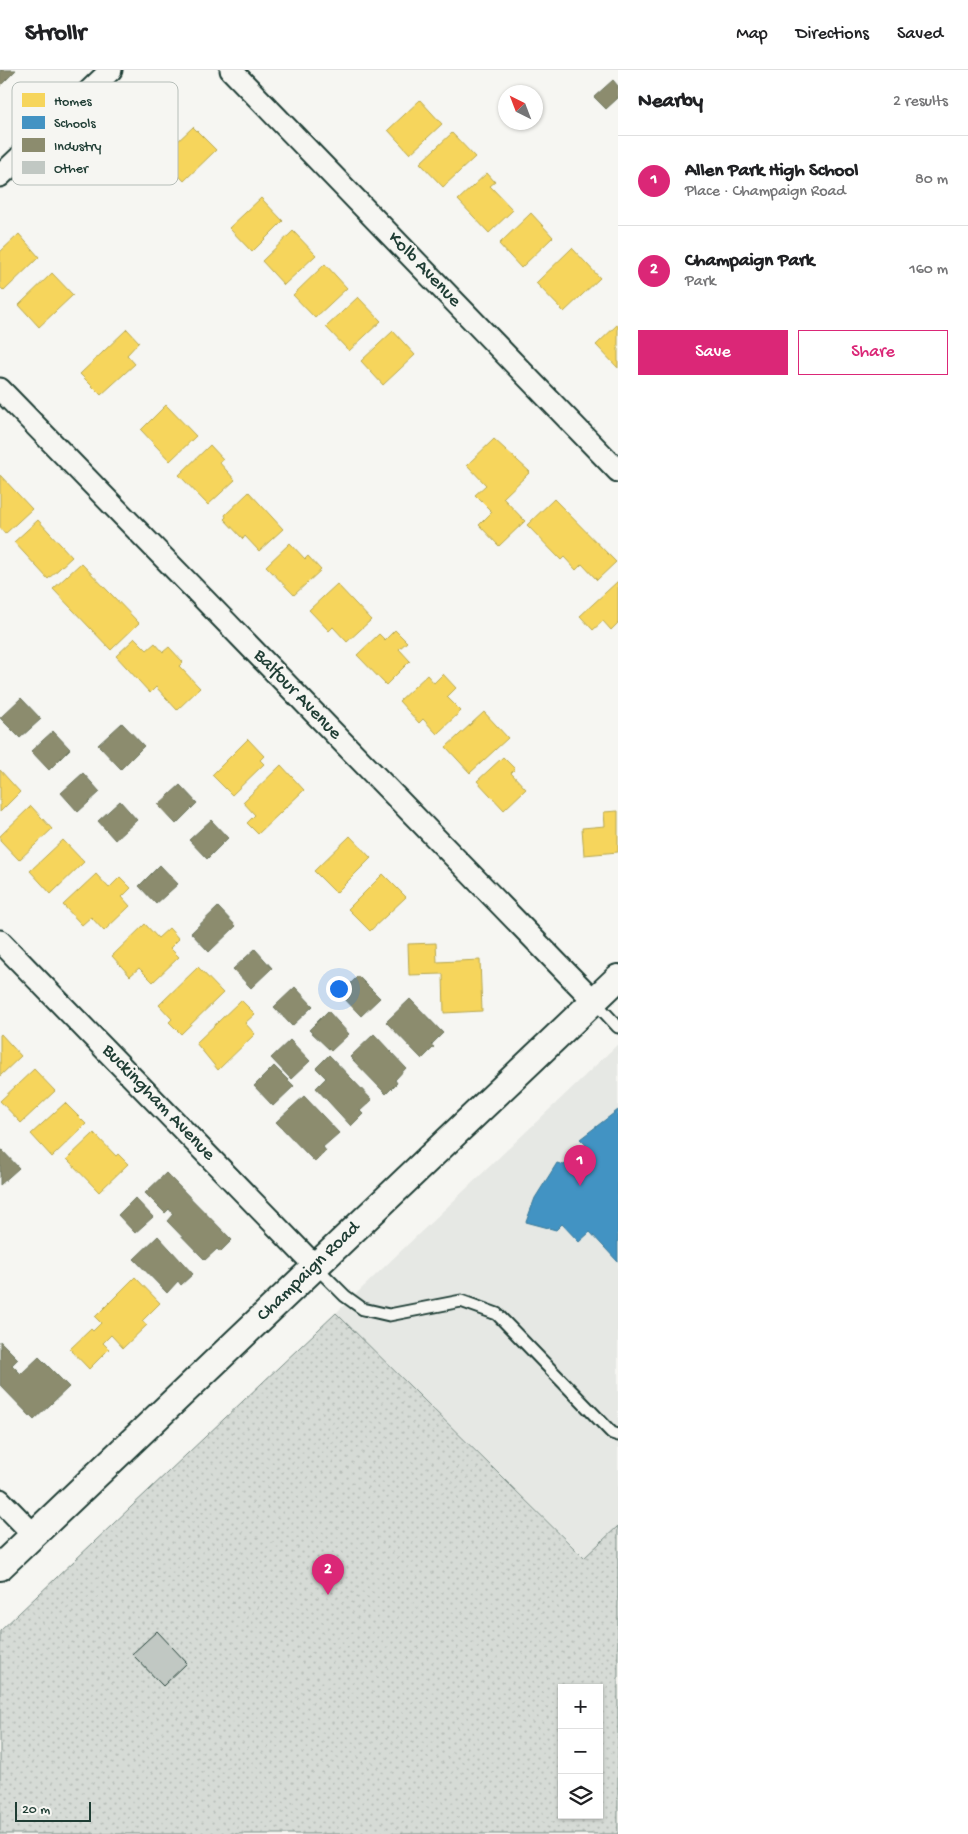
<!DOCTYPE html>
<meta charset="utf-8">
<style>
body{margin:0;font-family:"Gochi Hand",sans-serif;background:#f2f2f2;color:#202124}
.controls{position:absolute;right:15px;bottom:15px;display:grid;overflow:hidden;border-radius:0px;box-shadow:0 1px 4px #0004}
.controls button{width:45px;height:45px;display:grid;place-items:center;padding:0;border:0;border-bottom:1px solid #e0e0e0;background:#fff;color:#202124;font:25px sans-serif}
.compass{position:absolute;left:498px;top:15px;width:45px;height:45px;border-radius:50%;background:#fff;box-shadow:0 1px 4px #0004;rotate:318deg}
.scale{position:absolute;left:15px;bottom:12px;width:76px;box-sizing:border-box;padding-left:5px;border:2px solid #1f3d34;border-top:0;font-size:14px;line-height:18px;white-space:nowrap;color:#1f3d34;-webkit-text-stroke:4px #f6f6f2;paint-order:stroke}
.you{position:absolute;left:338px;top:918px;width:18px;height:18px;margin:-12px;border:4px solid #fff;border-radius:50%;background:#1a73e8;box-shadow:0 0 0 8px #1a73e833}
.badge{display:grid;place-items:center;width:32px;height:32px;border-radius:50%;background:#db2777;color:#fff;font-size:16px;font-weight:700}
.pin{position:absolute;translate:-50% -41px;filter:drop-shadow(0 1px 2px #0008)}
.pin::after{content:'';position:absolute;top:26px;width:18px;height:15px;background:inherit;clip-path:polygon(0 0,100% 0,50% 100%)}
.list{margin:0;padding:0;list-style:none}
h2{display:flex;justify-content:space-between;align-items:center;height:65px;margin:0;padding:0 20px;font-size:21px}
h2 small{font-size:16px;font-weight:400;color:#757577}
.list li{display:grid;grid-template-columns:32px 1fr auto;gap:15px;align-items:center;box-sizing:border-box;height:90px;padding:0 20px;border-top:1px solid #e0e0e0}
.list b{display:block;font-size:19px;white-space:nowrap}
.list p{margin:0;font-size:16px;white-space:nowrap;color:#757577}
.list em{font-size:16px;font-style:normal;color:#757577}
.actions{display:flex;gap:10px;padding:15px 20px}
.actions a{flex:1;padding:11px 0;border:1px solid #db2777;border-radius:0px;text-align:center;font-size:18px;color:#db2777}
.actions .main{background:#db2777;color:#fff}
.icon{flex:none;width:28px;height:28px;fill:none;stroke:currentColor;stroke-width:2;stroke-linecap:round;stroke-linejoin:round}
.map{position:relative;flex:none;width:618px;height:1764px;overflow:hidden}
header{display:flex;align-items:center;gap:30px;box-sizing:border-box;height:70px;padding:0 25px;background:#fff;border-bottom:1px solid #e0e0e0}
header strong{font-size:24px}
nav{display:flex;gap:28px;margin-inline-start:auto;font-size:18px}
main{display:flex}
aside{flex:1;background:#fff}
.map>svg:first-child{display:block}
.built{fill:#e6e8e4}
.park{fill:url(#park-dots);stroke:#7a8c85;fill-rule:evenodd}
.homes{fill:#f6d55c;stroke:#b6a750}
.schools{fill:#4393c3;stroke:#387998}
.industry{fill:#8c8c6e;stroke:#6b745d}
.building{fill:#c1c8c3;stroke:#1f3d34}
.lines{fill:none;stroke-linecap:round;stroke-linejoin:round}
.service-casing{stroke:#1f3d34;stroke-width:15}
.minor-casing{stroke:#1f3d34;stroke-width:25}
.tertiary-casing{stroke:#1f3d34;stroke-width:30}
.service{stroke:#f6f6f2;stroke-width:11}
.minor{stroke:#f6f6f2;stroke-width:21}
.tertiary{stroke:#f6f6f2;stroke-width:26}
.labels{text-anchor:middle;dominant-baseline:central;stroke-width:5;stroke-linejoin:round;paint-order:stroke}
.street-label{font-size:19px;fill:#1f3d34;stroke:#f6f6f2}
.key{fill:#f6f6f2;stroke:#b6beb9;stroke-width:1}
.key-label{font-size:14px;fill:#1f3d34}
</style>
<header>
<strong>Strollr</strong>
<nav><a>Map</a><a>Directions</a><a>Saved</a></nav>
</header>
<main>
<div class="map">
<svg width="618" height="1764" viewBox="0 0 618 1764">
<defs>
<pattern id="park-dots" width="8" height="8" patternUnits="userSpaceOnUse" patternTransform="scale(1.25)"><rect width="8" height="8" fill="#d6dbd6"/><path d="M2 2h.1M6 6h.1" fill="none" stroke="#b7bdb8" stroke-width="1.8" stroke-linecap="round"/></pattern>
</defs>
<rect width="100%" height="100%" fill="#f6f6f2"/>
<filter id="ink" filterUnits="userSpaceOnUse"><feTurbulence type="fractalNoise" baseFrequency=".02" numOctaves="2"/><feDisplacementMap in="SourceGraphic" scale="10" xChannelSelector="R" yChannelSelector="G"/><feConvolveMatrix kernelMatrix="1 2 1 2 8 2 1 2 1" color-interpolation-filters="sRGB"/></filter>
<g filter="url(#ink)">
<polygon class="built" points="618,974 618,1456 585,1488 336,1243"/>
<path class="park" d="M336,1243l248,245 34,-32v308h-618v-203zM562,1618h37v127h-37z"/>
<g class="homes">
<polygon points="420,30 442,54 410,84 388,60"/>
<polygon points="193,57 216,80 184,111 161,87"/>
<polygon points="452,63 475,87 443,117 420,93"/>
<polygon points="487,103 495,112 490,116 513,140 489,163 458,130"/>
<polygon points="261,128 283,151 252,182 229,158"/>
<polygon points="531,143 553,167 521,198 499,174"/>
<polygon points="293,161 316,185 284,215 262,191"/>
<polygon points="19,164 39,187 4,221 0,217 0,182"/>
<polygon points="572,178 600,208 564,242 536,213"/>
<polygon points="325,194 347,218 315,248 293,225"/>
<polygon points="52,203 73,225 39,257 19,235"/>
<polygon points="358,227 381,251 349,281 326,257"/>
<polygon points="618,254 618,298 596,275"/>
<polygon points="127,259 139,272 127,285 135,294 101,325 80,304"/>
<polygon points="393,261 415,285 383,315 361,291"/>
<polygon points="166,335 196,366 170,391 141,360"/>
<polygon points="494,369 530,402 503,428 525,451 499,476 479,455 492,442 475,425 486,415 467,395"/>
<polygon points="210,375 223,389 219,392 235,410 208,435 179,405"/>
<polygon points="0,405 32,439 5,464 0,458"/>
<polygon points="249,422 283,459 259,481 245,466 243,469 224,449 226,447 225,445"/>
<polygon points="554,429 616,492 597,510 582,494 576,500 564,487 561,490 527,455"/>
<polygon points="38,450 72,487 48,509 14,472"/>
<polygon points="290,473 305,489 308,486 321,500 294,525 266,496"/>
<polygon points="81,493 139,553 111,580 53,519"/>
<polygon points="618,511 618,553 611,560 603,551 593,560 580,546"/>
<polygon points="337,514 371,550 347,572 333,557 329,561 309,540"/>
<polygon points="395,560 407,572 399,579 410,591 386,615 357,585 379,564 385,570"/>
<polygon points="135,568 147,580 155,573 163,582 169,577 183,592 179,596 200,618 177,640 156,617 150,623 116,586"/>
<polygon points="443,604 456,618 447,627 461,641 437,664 423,649 419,653 399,631 427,605 434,613"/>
<polygon points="484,642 508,668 470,703 446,677"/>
<polygon points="248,669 264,686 260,690 264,694 232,725 212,705"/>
<polygon points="503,687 515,699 511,703 526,719 504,740 477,711"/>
<polygon points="281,695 304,720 258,764 247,753 255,745 243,732"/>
<polygon points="0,700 20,722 0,742"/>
<polygon points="31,736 52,759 19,790 0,770 0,766"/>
<polygon points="618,741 618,782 584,785 582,758 605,756 604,742"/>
<polygon points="350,766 371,788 336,823 314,801"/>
<polygon points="63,770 84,792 51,824 30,801"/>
<polygon points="96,804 109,818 120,807 131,818 122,827 130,836 104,861 91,847 82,855 63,835"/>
<polygon points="383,804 406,827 370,861 348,839"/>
<polygon points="145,854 158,868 169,858 179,869 170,878 179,887 153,912 139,898 130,906 112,886"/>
<polygon points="436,873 437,892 480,890 482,941 444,943 443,904 409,905 408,874"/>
<polygon points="198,897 223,923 181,964 169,952 172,949 159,935"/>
<polygon points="241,930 255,944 245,953 255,964 218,1000 196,973"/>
<polygon points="1,964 21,986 0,1006 0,965"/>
<polygon points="34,999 55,1021 21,1053 0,1031"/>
<polygon points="65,1033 86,1054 52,1087 31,1064"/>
<polygon points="94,1063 116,1086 118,1084 128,1094 99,1122 67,1089"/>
<polygon points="135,1207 160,1233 142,1251 147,1255 123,1278 111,1265 103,1273 109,1279 89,1299 70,1279 91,1259 93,1261 101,1253 95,1247"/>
</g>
<polygon class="schools" points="618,1040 618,1192 590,1162 579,1172 562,1154 556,1160 526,1152 535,1128 557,1093 564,1095 586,1075 580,1069"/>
<g class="industry">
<polygon points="0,0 16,0 0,16"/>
<polygon points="613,10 618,16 618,28 606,39 594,27"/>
<polygon points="21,628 41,649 20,668 0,648"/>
<polygon points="122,653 144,676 121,699 98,675"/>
<polygon points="53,661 70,679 49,700 31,681"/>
<polygon points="83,703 100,722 78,742 61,723"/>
<polygon points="180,715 197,733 176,754 158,735"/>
<polygon points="120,731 137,750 115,770 98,751"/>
<polygon points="211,750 228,768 207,789 189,770"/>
<polygon points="160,795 178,814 156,834 139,816"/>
<polygon points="218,837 236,856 209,882 191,863"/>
<polygon points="255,879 272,898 251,918 233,899"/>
<polygon points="358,906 380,928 361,946 340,924"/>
<polygon points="295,917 313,936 292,956 274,937"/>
<polygon points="410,929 443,963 431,975 434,977 422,989 386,952"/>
<polygon points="328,941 349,964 331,981 309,960"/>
<polygon points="374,964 406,998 395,1010 397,1013 386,1024 350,987"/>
<polygon points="290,970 310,991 291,1009 271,988"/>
<polygon points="329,985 372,1030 360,1041 363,1044 351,1056 316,1018 326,1008 316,998"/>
<polygon points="274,996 294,1016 273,1036 254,1016"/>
<polygon points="304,1026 339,1063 323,1077 326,1081 315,1092 276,1052"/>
<polygon points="1,1079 19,1098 0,1115 0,1080"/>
<polygon points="166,1103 232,1170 220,1182 217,1179 205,1190 167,1151 173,1144 169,1139 165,1143 145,1123"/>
<polygon points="135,1128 153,1147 135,1163 118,1145"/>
<polygon points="158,1166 193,1204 181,1215 178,1211 167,1223 134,1189"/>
<polygon points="0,1271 18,1289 12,1295 21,1304 39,1287 69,1317 34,1350 0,1315"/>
</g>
<polygon class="building" points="157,1561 187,1593 163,1616 132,1584"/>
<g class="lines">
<defs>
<g id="service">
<polyline points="594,931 618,957"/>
<polyline points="315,1196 345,1226 363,1239 389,1245 461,1231 497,1244 612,1363 618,1365"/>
</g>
<g id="minor">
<polyline points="231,0 618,401"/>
<polyline points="0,106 111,0"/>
<polyline points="0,319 594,931"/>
<polyline points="0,871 315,1196"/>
<polyline points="0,1430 34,1465"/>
</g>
<polyline id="tertiary" points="0,1497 618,908"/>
</defs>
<use href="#service" class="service-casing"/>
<use href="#minor" class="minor-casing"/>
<use href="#tertiary" class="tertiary-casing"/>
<use href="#service" class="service"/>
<use href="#minor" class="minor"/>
<use href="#tertiary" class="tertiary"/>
</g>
</g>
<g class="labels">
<g class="street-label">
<text transform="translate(424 200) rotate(46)">Kolb Avenue</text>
<text transform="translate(297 625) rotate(46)">Balfour Avenue</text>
<text transform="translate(158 1033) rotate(46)">Buckingham Avenue</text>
<text transform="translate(309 1202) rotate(-44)">Champaign Road</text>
</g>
</g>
<rect x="12" y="12" width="166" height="103" rx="8" class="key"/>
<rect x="22" y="23" width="23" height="14" fill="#f6d55c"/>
<rect x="22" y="46" width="23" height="13" fill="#4393c3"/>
<rect x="22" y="68" width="23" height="14" fill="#8c8c6e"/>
<rect x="22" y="91" width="23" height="13" fill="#c1c8c3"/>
<g class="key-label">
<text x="54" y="35">Homes</text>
<text x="54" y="57">Schools</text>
<text x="54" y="80">Industry</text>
<text x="54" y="102">Other</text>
</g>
</svg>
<div class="controls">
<button>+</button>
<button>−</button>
<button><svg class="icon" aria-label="layers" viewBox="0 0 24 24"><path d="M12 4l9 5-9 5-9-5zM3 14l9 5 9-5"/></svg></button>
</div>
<svg class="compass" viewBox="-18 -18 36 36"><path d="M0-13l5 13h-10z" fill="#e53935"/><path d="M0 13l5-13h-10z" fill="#757577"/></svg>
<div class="scale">20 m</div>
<div class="you"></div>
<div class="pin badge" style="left:580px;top:1116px">1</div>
<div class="pin badge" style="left:328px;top:1525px">2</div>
</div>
<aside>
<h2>Nearby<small>2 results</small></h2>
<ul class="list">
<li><span class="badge">1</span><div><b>Allen Park High School</b><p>Place · Champaign Road</p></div><em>80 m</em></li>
<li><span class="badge">2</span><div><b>Champaign Park</b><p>Park</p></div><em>160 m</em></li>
</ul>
<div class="actions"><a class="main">Save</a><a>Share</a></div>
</aside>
</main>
